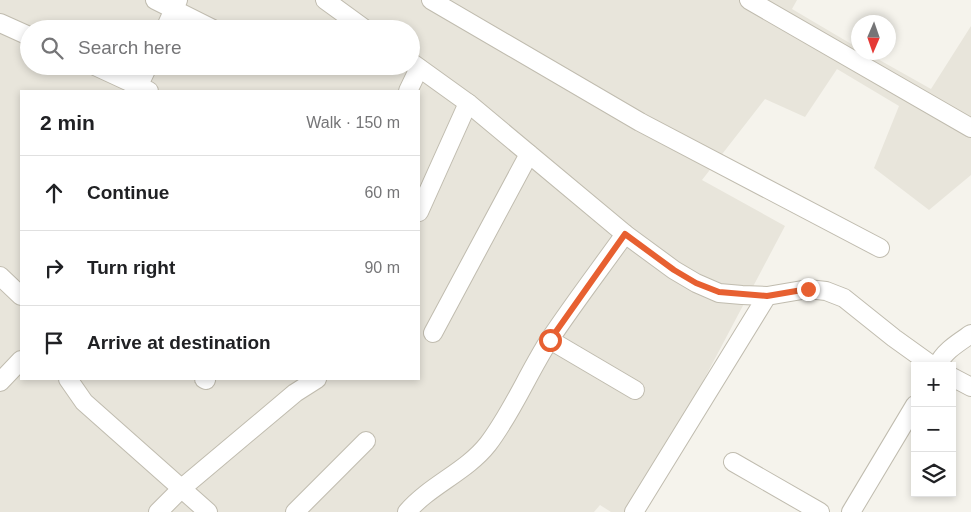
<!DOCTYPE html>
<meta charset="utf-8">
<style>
body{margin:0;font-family:Helvetica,sans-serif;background:#f6f6f6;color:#202124}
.controls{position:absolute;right:15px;bottom:15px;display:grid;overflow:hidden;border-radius:0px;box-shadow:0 2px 8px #0003}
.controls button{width:45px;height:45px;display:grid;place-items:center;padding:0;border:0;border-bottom:1px solid #e0e0e0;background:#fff;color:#202124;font:25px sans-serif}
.compass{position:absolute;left:851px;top:15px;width:45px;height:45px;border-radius:50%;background:#fff;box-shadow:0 2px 8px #0003;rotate:182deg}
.stop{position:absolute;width:15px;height:15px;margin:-11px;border:4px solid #e76031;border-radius:50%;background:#fff}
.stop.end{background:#e76031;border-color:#fff;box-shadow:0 1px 5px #0008}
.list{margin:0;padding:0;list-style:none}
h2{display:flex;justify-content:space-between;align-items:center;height:65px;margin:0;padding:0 20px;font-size:21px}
h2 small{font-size:16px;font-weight:400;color:#757577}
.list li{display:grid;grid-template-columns:32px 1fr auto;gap:15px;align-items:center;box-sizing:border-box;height:75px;padding:0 20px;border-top:1px solid #e0e0e0}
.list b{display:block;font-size:19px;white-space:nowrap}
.list em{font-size:16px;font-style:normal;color:#757577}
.icon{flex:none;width:28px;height:28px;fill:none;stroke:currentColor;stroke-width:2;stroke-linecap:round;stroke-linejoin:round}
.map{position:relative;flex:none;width:971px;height:512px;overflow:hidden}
.search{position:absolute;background:#fff;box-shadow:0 2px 8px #0003;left:20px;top:20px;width:400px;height:55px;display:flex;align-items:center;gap:12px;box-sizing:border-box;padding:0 18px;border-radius:28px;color:#757577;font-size:19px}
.panel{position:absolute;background:#fff;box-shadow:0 2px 8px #0003;left:20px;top:90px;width:400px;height:290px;border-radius:0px}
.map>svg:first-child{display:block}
.residential{fill:#e8e5db;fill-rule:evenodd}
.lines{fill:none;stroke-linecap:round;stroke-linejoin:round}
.minor-casing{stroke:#c0bcaf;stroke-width:20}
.minor{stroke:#fff;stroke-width:18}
.route{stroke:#e76031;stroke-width:6}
</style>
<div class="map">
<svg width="971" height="512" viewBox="0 0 971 512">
<rect width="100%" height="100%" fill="#f5f3ec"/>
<path class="residential" d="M0,0h797l-5,9 66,39v4l9,1 64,36 40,-63v149l-42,35 -55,-42 25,-62 -62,-37 -32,48 -40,-18 -63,81 83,46 -151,286h-23l-11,-7 -6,7h-594zM29,29h382v37h-382zM21,91h398v288h-398z"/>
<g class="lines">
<defs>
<g id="minor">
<polyline points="155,0 213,29"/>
<polyline points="325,0 365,29"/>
<polyline points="431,0 640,122 880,248"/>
<polyline points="749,0 971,128"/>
<polyline points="0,23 29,36"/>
<polyline points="165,29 178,0"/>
<polyline points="411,62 468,103 625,234 674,270 696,283 719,293 742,295 767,296 808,289 826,291 844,298 894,338 933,366"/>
<polyline points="95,66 149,91"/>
<polyline points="136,91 148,66"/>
<polyline points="408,91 419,68"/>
<polyline points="419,212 468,103"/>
<polyline points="0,276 21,296"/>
<polyline points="433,333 529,154"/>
<polyline points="550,340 635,390"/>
<path d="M937,366c7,-15 21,-23 34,-32"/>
<polyline points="952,377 971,387"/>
<polyline points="68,379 84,402 208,512"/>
<polyline points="204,379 206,380"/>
<polyline points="0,382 21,360"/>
<polyline points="733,462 820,512"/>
<polyline points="158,512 182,488 295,393 317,379"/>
<polyline points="295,512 366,441"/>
<path d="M407,512c23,-27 59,-40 81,-68 25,-33 40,-71 62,-105 24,-36 50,-70 75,-105"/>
<polyline points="634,512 767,296"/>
<polyline points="851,512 915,405"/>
</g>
</defs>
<use href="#minor" class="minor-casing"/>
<use href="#minor" class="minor"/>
</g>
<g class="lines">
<polyline class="route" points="550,340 625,234 674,270 696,283 719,292 767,296 808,289"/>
</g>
</svg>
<div class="controls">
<button>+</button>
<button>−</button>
<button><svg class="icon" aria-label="layers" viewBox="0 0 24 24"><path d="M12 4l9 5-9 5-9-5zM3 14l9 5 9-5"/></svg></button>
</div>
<svg class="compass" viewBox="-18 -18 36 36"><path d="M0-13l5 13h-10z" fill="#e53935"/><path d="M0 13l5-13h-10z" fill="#757577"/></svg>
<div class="stop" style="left:550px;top:340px"></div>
<div class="stop end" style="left:808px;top:289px"></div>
<div class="search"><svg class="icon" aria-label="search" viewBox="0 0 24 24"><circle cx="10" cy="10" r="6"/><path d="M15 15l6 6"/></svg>Search here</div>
<section class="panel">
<h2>2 min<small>Walk · 150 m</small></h2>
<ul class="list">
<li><svg class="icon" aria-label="ahead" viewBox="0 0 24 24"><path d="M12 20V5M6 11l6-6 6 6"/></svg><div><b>Continue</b></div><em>60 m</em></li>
<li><svg class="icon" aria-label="right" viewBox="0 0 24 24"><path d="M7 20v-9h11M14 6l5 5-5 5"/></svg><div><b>Turn right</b></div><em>90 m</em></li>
<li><svg class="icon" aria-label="arrive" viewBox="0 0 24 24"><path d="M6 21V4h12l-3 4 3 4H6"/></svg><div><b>Arrive at destination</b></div></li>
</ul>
</section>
</div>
